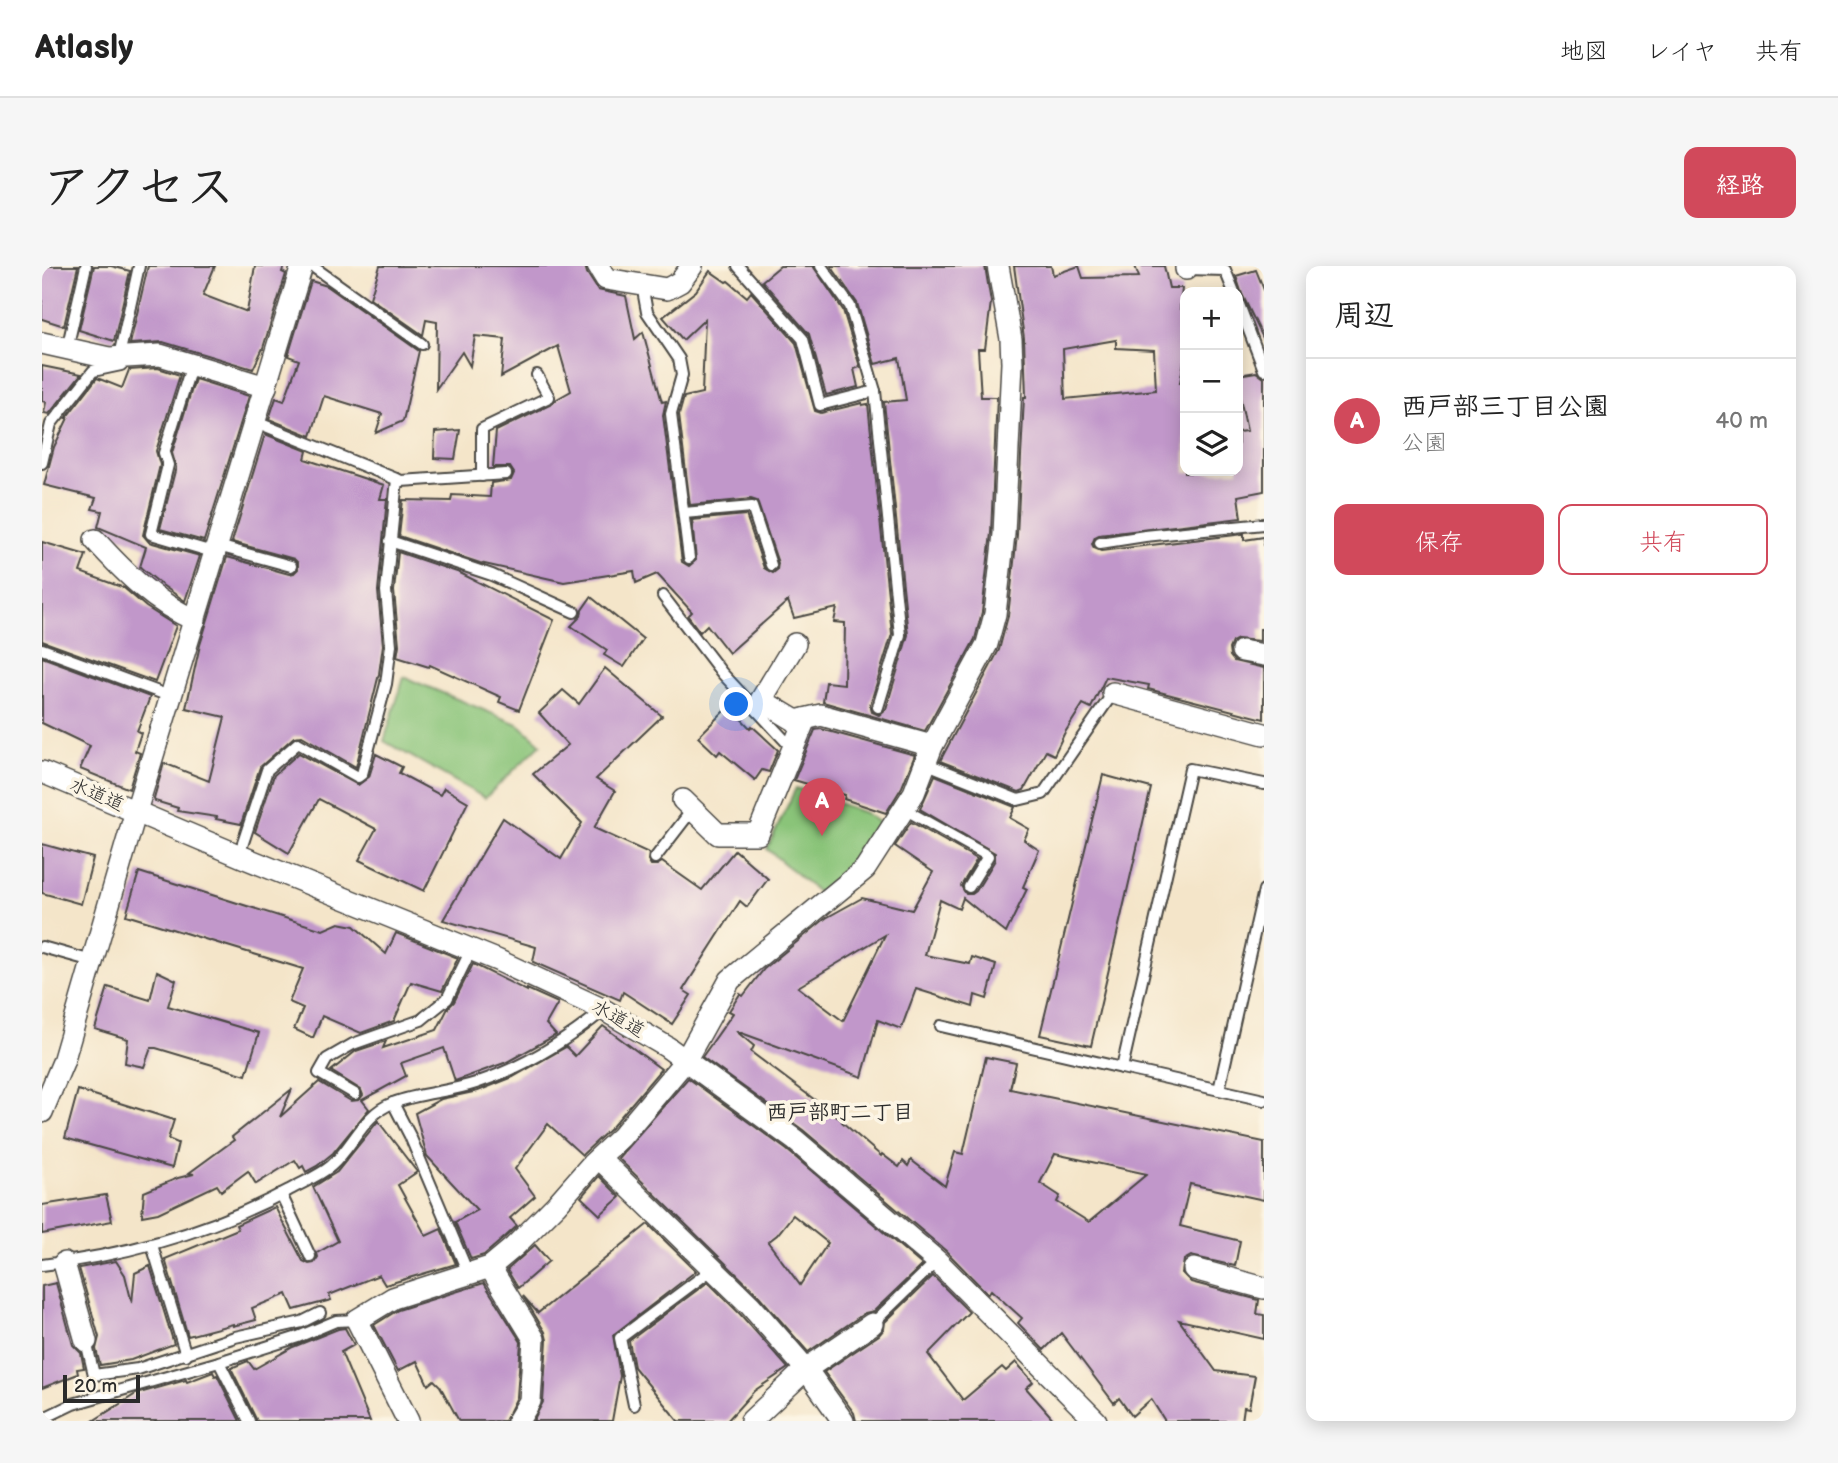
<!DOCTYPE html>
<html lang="ja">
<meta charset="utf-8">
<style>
body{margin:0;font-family:"Balsamiq Sans","Klee One",sans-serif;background:#f6f6f6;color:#222}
.controls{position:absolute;right:21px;top:21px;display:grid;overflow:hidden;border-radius:14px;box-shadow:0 4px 18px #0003}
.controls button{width:63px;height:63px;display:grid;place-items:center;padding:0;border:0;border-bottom:2px solid #e0e0e0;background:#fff;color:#222;font:35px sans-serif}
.scale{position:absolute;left:21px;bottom:18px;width:77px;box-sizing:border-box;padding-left:7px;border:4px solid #2b2b2b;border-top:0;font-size:19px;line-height:24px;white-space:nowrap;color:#2b2b2b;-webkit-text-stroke:5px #fcf5e5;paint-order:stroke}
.you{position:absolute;left:695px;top:439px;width:24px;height:24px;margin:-18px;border:5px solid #fff;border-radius:50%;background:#1a73e8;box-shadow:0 0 0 10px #1a73e833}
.badge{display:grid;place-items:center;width:46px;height:46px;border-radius:50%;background:#d1495b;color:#fff;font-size:23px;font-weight:700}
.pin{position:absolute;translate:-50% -58px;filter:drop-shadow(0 2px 4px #0008)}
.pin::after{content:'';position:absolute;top:37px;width:24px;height:21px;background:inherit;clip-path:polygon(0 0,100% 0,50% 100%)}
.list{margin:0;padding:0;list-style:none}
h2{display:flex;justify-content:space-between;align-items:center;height:91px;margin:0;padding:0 28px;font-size:30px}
h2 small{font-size:23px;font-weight:400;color:#767676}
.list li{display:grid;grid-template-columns:46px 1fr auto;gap:21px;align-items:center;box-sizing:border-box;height:126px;padding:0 28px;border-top:2px solid #e0e0e0}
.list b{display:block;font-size:26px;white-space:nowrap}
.list p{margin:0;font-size:23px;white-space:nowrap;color:#767676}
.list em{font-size:23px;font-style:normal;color:#767676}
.actions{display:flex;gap:14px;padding:21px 28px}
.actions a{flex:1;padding:16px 0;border:2px solid #d1495b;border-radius:14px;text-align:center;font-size:24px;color:#d1495b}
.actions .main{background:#d1495b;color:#fff}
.icon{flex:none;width:38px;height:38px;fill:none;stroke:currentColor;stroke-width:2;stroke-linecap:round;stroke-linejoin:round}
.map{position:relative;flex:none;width:1222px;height:1155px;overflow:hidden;border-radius:14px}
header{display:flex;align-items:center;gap:42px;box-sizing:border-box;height:98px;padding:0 35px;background:#fff;border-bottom:2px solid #e0e0e0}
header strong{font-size:33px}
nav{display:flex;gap:38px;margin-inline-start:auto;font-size:24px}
.intro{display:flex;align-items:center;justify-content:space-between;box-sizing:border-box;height:168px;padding:0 42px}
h1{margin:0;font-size:49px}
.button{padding:18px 32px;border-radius:14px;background:#d1495b;color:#fff;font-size:24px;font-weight:700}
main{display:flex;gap:42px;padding:0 42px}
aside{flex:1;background:#fff;border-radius:14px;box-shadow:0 4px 18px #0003}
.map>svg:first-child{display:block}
.green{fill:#8ac479;stroke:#5a7852;stroke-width:2}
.building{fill:#c197ca;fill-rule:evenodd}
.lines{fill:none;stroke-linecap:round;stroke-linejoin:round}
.service-casing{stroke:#494743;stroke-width:14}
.minor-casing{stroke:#494743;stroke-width:24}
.service{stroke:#fff;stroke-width:10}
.minor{stroke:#fff;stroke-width:21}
.labels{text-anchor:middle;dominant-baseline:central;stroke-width:7;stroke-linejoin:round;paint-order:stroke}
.street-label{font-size:19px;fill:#2b2b2b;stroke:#fcf5e5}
.neighbourhood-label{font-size:21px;font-weight:bold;fill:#2b2b2b;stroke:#fcf5e5}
</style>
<header>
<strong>Atlasly</strong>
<nav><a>地図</a><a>レイヤ</a><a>共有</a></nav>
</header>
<div class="intro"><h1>アクセス</h1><a class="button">経路</a></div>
<main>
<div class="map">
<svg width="1222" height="1155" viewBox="0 0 1222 1155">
<rect width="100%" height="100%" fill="#fcf5e5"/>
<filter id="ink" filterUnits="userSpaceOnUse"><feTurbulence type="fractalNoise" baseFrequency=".0143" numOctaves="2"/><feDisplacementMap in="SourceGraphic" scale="14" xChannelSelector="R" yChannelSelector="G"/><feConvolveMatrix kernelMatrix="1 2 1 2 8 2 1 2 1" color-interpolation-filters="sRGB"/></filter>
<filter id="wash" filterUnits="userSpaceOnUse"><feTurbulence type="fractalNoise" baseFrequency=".00686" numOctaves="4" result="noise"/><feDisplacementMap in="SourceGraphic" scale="28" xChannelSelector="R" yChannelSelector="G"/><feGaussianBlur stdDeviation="1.57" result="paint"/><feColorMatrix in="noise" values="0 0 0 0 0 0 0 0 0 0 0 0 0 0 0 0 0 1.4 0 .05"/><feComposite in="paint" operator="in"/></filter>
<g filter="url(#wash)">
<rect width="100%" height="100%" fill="#f4e5c9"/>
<g class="green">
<polygon points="362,411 478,459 499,478 443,532 342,475"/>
<polygon points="754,522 823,547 837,557 815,594 778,628 725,583"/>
</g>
<g id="blocks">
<g class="building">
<polygon points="0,0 36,0 22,60 0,53"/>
<polygon points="52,0 69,0 88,5 72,75 37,64"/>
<polygon points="106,0 173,0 161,29 205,46 213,0 242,0 240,6 244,8 221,82 211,103 121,76 88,78"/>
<polygon points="338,0 543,0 545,7 556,24 584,30 593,73 601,66 620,136 624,135 621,149 640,296 647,300 654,294 650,254 704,249 722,302 731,307 735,304 736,297 715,235 709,233 648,239 637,149 642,131 660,127 663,53 641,74 621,51 654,25 668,5 684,16 686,15 705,31 709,26 754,77 773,145 779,147 820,137 820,139 826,138 850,368 828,439 830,446 837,449 844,443 866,369 842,136 864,134 857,92 833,98 815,37 789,0 943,0 949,36 943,83 936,83 939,131 955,131 949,267 940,346 933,373 883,465 781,436 784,416 802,418 803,357 792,356 795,342 752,352 746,335 687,387 665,359 658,366 646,350 650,346 615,308 594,317 592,305 522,316 438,297 357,270 361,234 409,235 410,229 448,231 449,217 469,214 472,207 468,201 451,201 454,165 510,138 515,133 529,125 516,80 459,111 463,73 433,70 428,100 420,86 394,123 395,56 384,54 381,69 328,32"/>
<polygon points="738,0 771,0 801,44 818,101 812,103 816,121 784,129 767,68 720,15"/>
<path d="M972,0h37l2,9 26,-9 4,12 56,-1 -4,-11h29l5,22h13l-2,21 5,1v46l-5,27h5v90l53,-2v-39l9,-1 -9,-43v-13l18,-3 8,6v113l-26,5 3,22 -142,17 -4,2 -3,7 2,4 7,3 143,-17v6l20,-3v92h-4v12l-22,-2 -6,3 -3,7 1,7 4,5 30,7v51l-116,-30 1,-4 -43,-8 -15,31 -8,-4 -19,30 -10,21 -8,-4 -22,39 -5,2 -79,-31 59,-111 9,-34 9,-81 7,-138h2l-2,-59zM1074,74v8l38,2 2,40 -91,9 -2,-50z"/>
<polygon points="1214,4 1222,24 1222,74 1200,28 1194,10"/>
<polygon points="269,15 285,20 377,85 361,155 334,167 340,148 282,130 269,170 227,153 234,132 242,135 257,94 246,90"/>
<polygon points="0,100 39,108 7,148 2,147 4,136 0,135"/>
<polygon points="116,102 138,109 114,185 118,199 101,269 107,276 158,290 143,335 120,319 98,301 104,281 56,261 60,245 50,243 54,232 2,219 12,181 26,152 24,152 55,112 80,122 87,104"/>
<polygon points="153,113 207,130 162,275 118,263 134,201 130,187"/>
<polygon points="418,164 413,193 392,192 393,166"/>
<polygon points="223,168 265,185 263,193 342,219 338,233 345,233 336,325 341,379 337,408 314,501 260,470 252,471 218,501 199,558 174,553 175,551 135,545 136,542 113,535 112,532 122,497 167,515 183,451 144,442 158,379 185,291 247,308 252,307 256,303 256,297 252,293 190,276"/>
<polygon points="0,276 44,289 38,306 82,322 104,341 134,360 113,416 0,375"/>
<polygon points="356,286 418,307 512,354 477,444 457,436 459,431 388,399 387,401 355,391 357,379 352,325"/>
<polygon points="549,331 601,373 582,401 562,389 565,384 529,360 539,350 540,344"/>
<polygon points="0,391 108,431 95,465 99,467 93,485 98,487 87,523 38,503 48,480 0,457"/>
<polygon points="563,402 620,450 554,513 573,525 552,562 607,587 606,594 609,599 615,599 620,596 660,624 693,584 726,613 705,641 698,635 641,724 649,729 630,758 581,726 578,734 491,696 494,681 401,654 461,552 519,593 540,557 491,508 526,479 497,447 521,424 537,438"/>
<polygon points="687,440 708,462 710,460 736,484 727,506 720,504 713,514 678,485 675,489 656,471"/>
<polygon points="779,463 873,489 860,521 844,547 802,533 803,529 752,514 773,464"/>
<polygon points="257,487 316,519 327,511 334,488 360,501 357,507 398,529 402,522 426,536 382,625 317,594 334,563 277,533 247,587 213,566 232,509"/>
<path d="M893,509l80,32 -5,11 19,11 -5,11 15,10 -16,37 4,2 -21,44 -43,-35 -4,11 -19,-9 -15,55 45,9 2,-7 24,8 -9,34 -12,-4 -2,12 -57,-18 -15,40 -23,-9 -16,57 -126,-46 18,15 -3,6 92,69 -1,1 39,34 1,-2 17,13 4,-6 5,5 3,-6 34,26 10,-34 8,2 23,-97 30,6 -6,26 254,53v58l-74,-16 -10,42 60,15 -5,25 -44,-10 -7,4 -2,13 9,9 68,18 -2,14 7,1v24l-85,-19 37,51 39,5 -6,32 -5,-1 -2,14h-77l-14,-22 -19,17 -13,-18 -5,5 -53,-70 -17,17 -26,-27 4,-5 -31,-28 -3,4 -42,-43 -143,-121 -101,-73 31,-44 -4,-2 11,-17 3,2 21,-27 62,-51 36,-20 50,12 21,-38 -38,-26 16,-24 66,37 -16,27 5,8h6l4,-3 19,-31v-7l-75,-44zM843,669l-42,86 -45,-34zM1013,888l92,20 -58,48 -32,-20 3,-6 -20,-13z"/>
<polygon points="1061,509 1109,522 1049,780 998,769"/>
<polygon points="0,578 51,592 39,638 0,627"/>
<polygon points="97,606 281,664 297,657 312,660 344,688 354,667 416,692 400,725 369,716 352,755 319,767 280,750 271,772 252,763 261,742 247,736 261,703 84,649"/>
<polygon points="431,698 485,725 485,723 516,737 504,758 514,769 465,796 413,815 402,782 359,797 364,810 320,834 327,843 291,887 275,900 264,906 261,900 258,902 253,894 214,918 206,905 179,925 175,919 116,947 100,950 102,926 136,912 152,908 147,907 192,874 190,871 250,823 238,851 277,816 309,835 317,834 321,829 319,824 289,805 314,785 344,775 341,782 395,764 406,742 412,736"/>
<polygon points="115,705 134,714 126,740 217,767 204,809 114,782 109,782 102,801 83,797 86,773 53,763 66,721 108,734"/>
<polygon points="561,760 619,803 569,862 540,889 506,858 473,903 493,930 468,952 475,960 463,971 442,989 429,993 413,956 435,944 385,890 373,847 399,833 436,825 471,811 524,781 533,790"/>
<path d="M646,812l99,72 135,115 -48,46 -9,2 -57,39 -49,-56 -141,-138zM751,949l35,28 -28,42 -32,-43 9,-7z"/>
<polygon points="36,824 132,854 126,873 136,877 130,902 23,872"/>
<polygon points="336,855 375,906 356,919 384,970 399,963 414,998 343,1019 337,1009 287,1029 289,1034 252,1044 245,1028 210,1042 214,1054 191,1060 191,1058 146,1070 123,993 196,963 194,959 233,941 261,995 267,998 272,997 276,991 275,987 296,975 271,921 295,906"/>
<polygon points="557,910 578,931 558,949 539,931"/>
<polygon points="64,929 70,955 0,968 0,939"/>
<polygon points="606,958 654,1005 571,1069 578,1110 570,1155 491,1155 501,1136 505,1074 503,1066 481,1030 496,1047"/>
<polygon points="493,979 507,995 476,1022 465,1004"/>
<polygon points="74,995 83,1009 90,1037 93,1007 108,1000 132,1078 89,1094 58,1099 54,1083 57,1071 37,1002"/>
<polygon points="891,1010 927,1046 886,1088 921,1134 960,1101 964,1105 974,1096 991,1116 984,1122 1013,1155 814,1155 812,1147 782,1106 837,1069 842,1063 843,1056"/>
<polygon points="666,1016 698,1048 746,1102 712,1125 685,1155 636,1155 592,1101 587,1075"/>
<polygon points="14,1017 31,1079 39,1087 42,1102 35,1103 36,1108 0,1122 0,1020"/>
<polygon points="442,1017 479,1076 475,1131 463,1155 417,1155 398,1120 392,1114 386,1119 375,1095 356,1105 332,1059 356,1044"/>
<polygon points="303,1062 312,1079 299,1086 328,1155 215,1155 189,1102 206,1095 212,1103 251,1081 296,1063"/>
<polygon points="171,1106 173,1110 175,1109 198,1155 51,1155 94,1128 144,1114 145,1116"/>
</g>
</g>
</g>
<g filter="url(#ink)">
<use href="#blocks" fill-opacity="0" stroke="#494743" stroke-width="2"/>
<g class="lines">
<defs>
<g id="service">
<polyline points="270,0 380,78"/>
<polyline points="696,0 761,73 778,139 833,125"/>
<polyline points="779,0 808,40 833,125 858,369 836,441"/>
<polyline points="1144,3 1183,4 1192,26"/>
<polyline points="600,19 605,46 637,93 640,109 629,148 647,292"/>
<polyline points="1196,36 1222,104"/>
<polyline points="25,83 44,0"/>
<polyline points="77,90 97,0"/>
<polyline points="150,98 122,187 126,199 109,268 174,287"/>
<polyline points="214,156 359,215 464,208"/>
<polyline points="0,197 9,158 51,105 79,99"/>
<polyline points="440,210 440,163 507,131 495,109"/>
<polyline points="642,247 710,241 729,299"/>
<polyline points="348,275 450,309 532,346"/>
<polyline points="1058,277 1103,270 1222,258"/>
<polyline points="176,280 249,300"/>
<polyline points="621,330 680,407 751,483"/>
<polyline points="0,383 130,431"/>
<polyline points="883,497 976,534 1001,528 1071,427"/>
<polyline points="1222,518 1148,503 1080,802 1222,834"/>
<polyline points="862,543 946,590 927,621"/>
<polyline points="197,589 225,504 256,477 316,511 320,508 344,418 349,379 344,325 355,213"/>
<polyline points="613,592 650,544"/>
<polyline points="0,681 50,695"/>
<polyline points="899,760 1080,802"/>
<polyline points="1177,824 1222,624"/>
<polyline points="313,828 277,807 285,793 311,778 379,754 405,733 429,684"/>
<polyline points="351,837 368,870 426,1007"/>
<polyline points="239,928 268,990"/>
<polyline points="110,979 144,1089"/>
<path d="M0,999c86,-10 170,-34 247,-75 14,-8 30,-14 42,-24 23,-20 32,-52 62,-63 26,-10 56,-11 83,-20 46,-15 91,-43 128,-73"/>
<polyline points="830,1058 895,995"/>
<polyline points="44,1075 52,1109 96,1103 193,1071 260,1056 278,1047"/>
<polyline points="177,1096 207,1155"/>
<polyline points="592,1139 578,1072 672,1002"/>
<polyline points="0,1153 31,1138 177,1096 256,1071 294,1055 315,1054"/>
</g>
<g id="minor">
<polyline points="556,0 564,13 625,23 638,16 650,0"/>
<polyline points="1144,0 1144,3"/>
<polyline points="0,77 67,92 118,89 224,121"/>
<path d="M53,274c30,33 60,63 100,80"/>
<polyline points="753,378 719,434 754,455 779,449 890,480"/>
<polyline points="1200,385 1222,389"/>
<polyline points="1071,427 1222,468"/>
<polyline points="0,506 203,592 455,694 562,744 625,781 753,874 895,995 1054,1155"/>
<polyline points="641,534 676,568 716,568 763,453"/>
<polyline points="0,846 21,796 94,545 260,0"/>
<polyline points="557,892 708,1039 764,1103 801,1155"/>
<polyline points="22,997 44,1075"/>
<polyline points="448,1001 492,1073 488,1135 476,1155"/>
<polyline points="1152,1003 1222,1022"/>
<polyline points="366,1155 315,1054 351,1032 448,1001 472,981 514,939 550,898 579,871 643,795 688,714 823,603 872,527 890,480 945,378 953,348 962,268 970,97 969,73 956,0"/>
<polyline points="709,1155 764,1103 830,1058"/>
</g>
</defs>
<use href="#service" class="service-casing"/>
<use href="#minor" class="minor-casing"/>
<use href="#service" class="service"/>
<use href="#minor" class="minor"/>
</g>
</g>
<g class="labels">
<g class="street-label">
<text transform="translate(55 529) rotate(23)">水道道</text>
<text transform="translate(576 753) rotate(29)">水道道</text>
</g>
<g class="neighbourhood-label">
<text x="798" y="846">西戸部町二丁目</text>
</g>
</g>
</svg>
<div class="controls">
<button>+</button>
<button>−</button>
<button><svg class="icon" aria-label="layers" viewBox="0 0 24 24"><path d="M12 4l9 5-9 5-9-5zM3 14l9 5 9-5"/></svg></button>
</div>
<div class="scale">20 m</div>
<div class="you"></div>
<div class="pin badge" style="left:780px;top:570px">A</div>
</div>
<aside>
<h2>周辺<small></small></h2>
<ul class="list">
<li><span class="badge">A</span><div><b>西戸部三丁目公園</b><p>公園</p></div><em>40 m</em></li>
</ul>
<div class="actions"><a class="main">保存</a><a>共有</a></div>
</aside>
</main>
